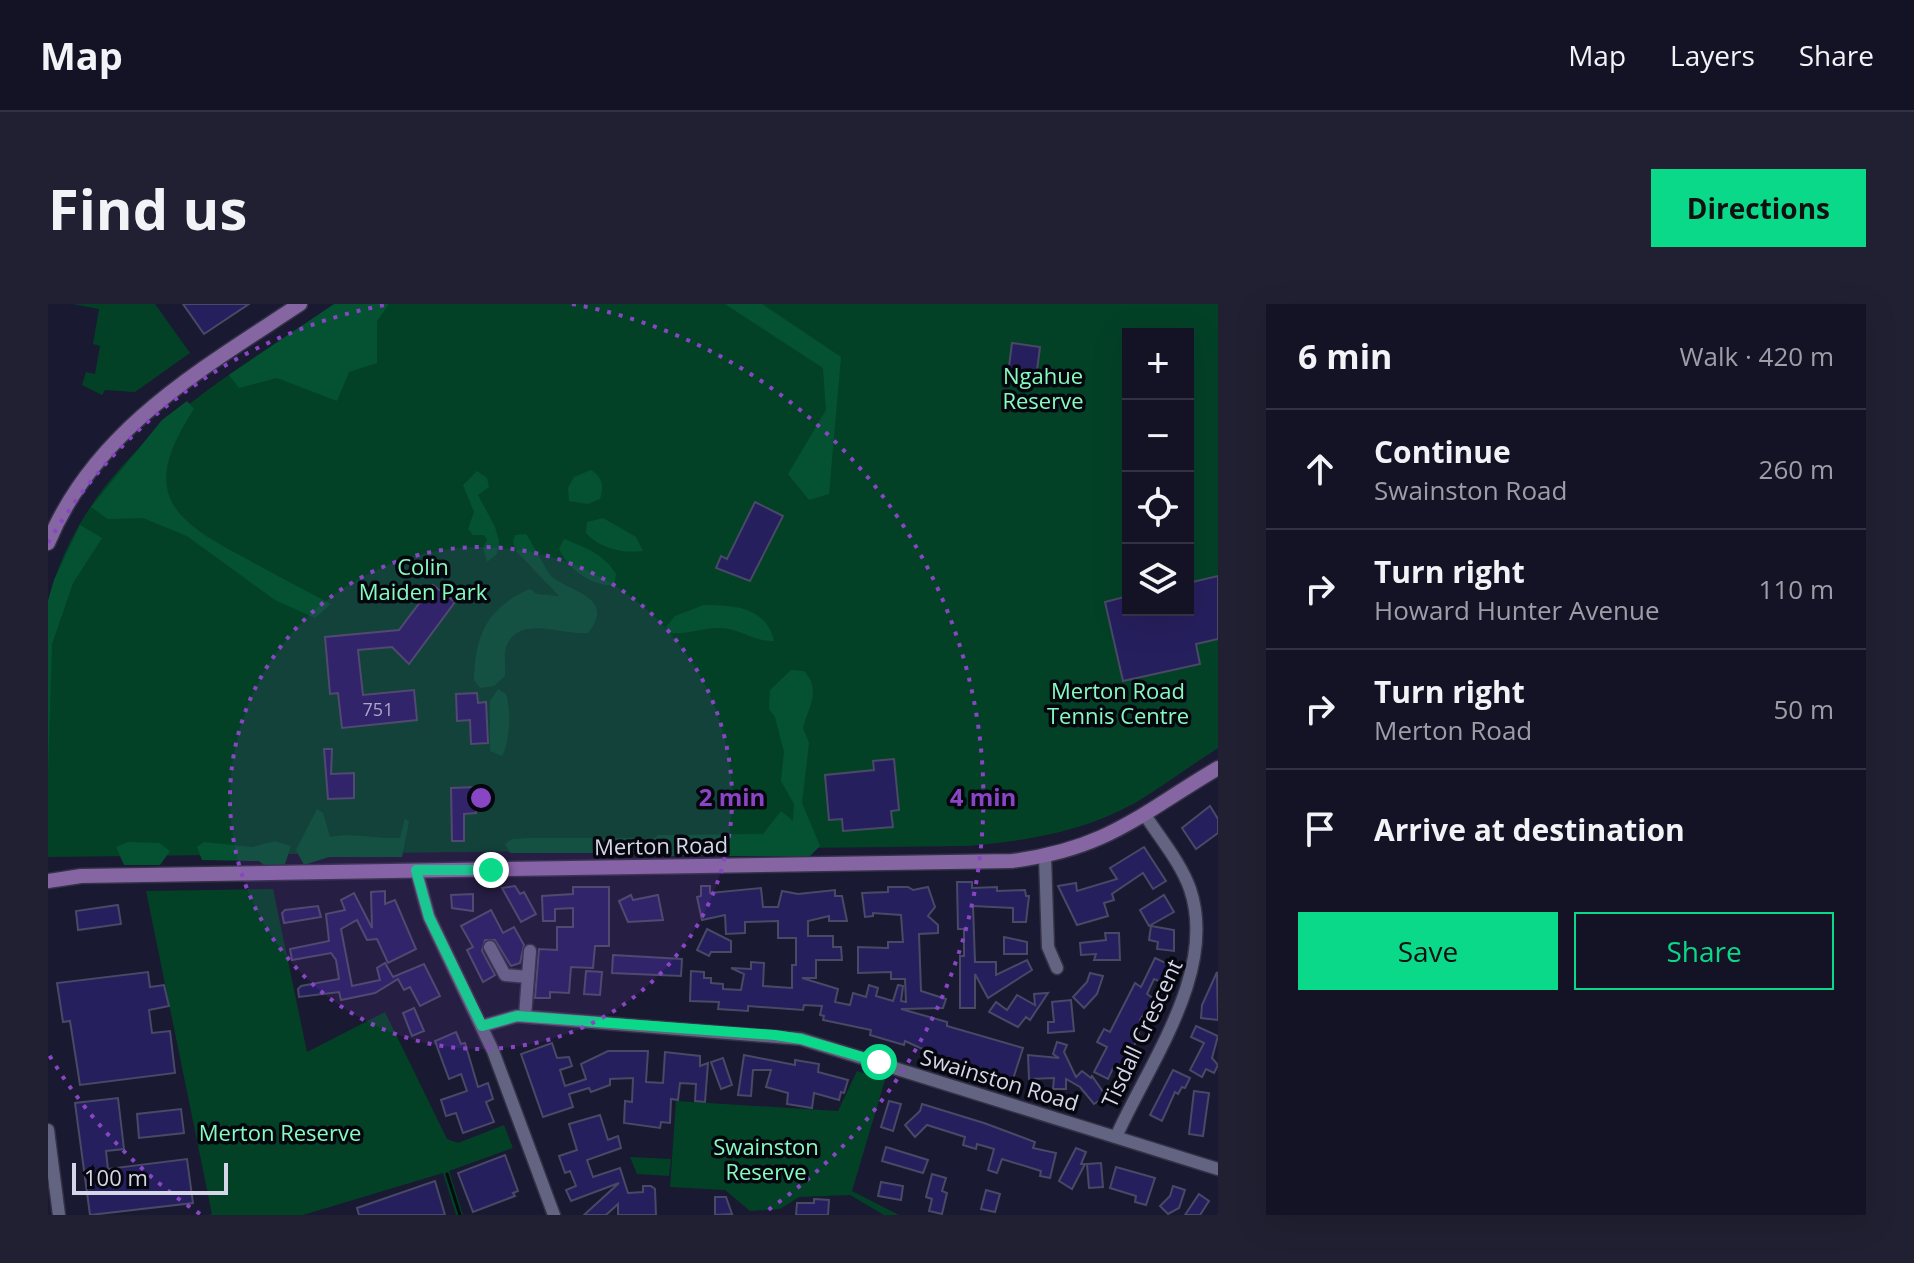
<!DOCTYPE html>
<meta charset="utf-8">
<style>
body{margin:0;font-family:"Open Sans",sans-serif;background:#202032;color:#f1f3f6}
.controls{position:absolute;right:24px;top:24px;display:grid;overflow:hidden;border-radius:0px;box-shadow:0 8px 32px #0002}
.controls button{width:72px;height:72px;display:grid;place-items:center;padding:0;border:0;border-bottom:2px solid #323242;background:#131325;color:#f1f3f6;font:40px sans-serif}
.scale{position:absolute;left:24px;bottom:20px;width:156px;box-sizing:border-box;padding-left:8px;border:4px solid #d5d6e7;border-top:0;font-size:22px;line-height:28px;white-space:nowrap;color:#d5d6e7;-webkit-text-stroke:6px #06060f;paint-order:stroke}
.stop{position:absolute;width:24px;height:24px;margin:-18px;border:6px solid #0bd98a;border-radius:50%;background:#fff}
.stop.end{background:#0bd98a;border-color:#fff;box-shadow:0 2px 8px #0008}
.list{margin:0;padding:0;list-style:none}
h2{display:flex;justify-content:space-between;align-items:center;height:104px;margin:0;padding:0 32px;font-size:34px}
h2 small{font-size:26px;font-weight:400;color:#9d9ea7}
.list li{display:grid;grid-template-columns:52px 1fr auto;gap:24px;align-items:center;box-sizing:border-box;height:120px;padding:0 32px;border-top:2px solid #323242}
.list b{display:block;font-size:30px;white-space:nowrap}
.list p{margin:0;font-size:26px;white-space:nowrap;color:#9d9ea7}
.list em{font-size:26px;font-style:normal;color:#9d9ea7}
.actions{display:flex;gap:16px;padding:24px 32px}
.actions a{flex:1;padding:18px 0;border:2px solid #0bd98a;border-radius:0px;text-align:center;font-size:28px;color:#0bd98a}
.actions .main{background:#0bd98a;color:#111}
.icon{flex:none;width:44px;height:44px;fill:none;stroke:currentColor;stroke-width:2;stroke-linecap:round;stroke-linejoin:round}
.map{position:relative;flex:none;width:1170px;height:911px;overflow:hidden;border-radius:0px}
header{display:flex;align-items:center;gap:48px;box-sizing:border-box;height:112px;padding:0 40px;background:#131325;border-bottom:2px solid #323242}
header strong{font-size:38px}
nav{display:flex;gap:44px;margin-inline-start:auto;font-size:28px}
.intro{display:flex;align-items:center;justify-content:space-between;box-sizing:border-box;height:192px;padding:0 48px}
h1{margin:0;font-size:56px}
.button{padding:20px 36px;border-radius:0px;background:#0bd98a;color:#111;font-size:28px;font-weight:700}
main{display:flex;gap:48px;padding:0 48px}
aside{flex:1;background:#131325;border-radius:0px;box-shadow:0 8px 32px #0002}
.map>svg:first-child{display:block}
.green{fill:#034127;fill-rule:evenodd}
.forest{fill:#055232}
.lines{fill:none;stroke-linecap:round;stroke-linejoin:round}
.stream{stroke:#010c0f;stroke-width:3}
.building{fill:#261f5e;stroke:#484965;stroke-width:2}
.minor-casing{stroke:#333246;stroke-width:15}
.major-casing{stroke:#333246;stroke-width:17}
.minor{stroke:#636482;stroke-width:12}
.major{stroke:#8666a2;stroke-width:14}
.route{stroke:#0bd98a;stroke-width:10}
.ring{fill:none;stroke:#8846c5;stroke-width:4;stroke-dasharray:4 8}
.labels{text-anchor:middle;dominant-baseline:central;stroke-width:7;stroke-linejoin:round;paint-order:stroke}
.number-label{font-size:18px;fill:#a9a8c5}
.park-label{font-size:22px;fill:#86fbbe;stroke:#06060f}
.street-label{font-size:22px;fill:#d5d6e7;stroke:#06060f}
.centre{fill:#8846c5;stroke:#06060f;stroke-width:4}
.ring-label{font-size:24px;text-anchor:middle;font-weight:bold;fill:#8846c5;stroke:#06060f;stroke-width:7;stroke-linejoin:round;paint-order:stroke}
</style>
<header>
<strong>Map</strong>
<nav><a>Map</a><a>Layers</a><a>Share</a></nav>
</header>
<div class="intro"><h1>Find us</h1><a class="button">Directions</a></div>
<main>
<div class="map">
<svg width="1170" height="911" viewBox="0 0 1170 911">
<rect width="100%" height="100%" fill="#191931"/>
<g class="green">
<polygon points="25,0 107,0 142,49 87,88 57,86 54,91 34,81 38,68 47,70 52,42 45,40 51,5"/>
<path d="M287,0h883v444c-28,18 -55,38 -83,55 -52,29 -110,38 -168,43l-919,11v-256c38,-146 170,-219 287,-297zM1080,30h60v276h-60z"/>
<polygon points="225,585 259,748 337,708 399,835 410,839 456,821 465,844 401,867 415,911 408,911 395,869 255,911 161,911 164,910 98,587"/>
<polygon points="809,767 837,776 804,887 851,911 836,911 802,891 751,893 732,905 702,907 677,886 622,883 628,797 790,807"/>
<polygon points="582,853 623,855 621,872 589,870"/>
</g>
<g class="forest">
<polygon points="286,0 341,0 329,17 329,59 301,68 289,97 229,74 191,84 181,71"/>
<polygon points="677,0 714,0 793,53 781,190 761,196 740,170 778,106 775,64"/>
<path d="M139,97l7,8c-53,81 -27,108 49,148 29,16 59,32 88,47l-16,14 -40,-18 -88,-64 -44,-18 -35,1 -17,-12 71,-87z"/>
<path d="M543,166c12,8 13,16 9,29l-12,5 -19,-3 -1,-13 6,-11z"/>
<polygon points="429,167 439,174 441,183 430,191 447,223 451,237 449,250 439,258 435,244 439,236 436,231 425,231 420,225 426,208 415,181"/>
<path d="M555,214l33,19 7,14c-21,3 -43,-3 -57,-18l1,-11z"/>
<polygon points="32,221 54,234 25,279 4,340 0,467 0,297 6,276"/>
<path d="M478,230c6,8 22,40 26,43 21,16 64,21 36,56 -24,3 -68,-19 -81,12 -4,8 -1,22 -2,31l-11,10 -14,2 -6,-8c1,-46 14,-73 56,-91l7,5 22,2 -42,-44 -4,-10 2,-7z"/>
<path d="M516,235c20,8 40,15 52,35l-2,11c-23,2 -46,-17 -55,-36z"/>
<path d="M656,301c30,0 62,2 70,36 -21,1 -35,-14 -56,-13 -17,0 -32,7 -50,5l-2,-6 9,-11z"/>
<path d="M743,366l13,1c18,19 4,36 -1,57l6,15 -7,60 18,43 -10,10h-152l-7,-15 7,-6 105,-1 18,-23 12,10 1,-17 -13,-23 3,-29 -9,-35 -6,-8 1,-19z"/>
<path d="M450,385l8,5c5,15 4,49 -4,62l-12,-5v-50z"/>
<path d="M269,505l6,4 7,24c21,-5 46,2 70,1l5,-20 4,4 -7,35h-73l-25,8 -8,-15z"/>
<polygon points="480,534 589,534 588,549 462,549 457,540 464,535"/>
<polygon points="227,537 243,542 237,560 218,563 211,557 154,556 149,543 156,538 204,543"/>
<polygon points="80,538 111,539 122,547 112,561 76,561 68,543"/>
</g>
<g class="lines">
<polyline class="stream" points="399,870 412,911"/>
</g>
<g class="building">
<polygon points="135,0 201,0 156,30"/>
<polygon points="964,39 992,43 987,82 959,78"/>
<polygon points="707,198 735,212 702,277 668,264 673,252 679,255"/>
<polygon points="1170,272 1170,335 1148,340 1152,360 1075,377 1057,298 1080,292 1080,306 1140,306 1140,279"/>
<polygon points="385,281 407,298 361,360 344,343 310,346 315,391 366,386 369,416 294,424 290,389 282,390 277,333 351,326"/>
<polygon points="429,389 430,399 438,398 440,439 423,440 422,416 409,417 408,390"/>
<polygon points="276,445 284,445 283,470 306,469 306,494 280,495"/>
<polygon points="846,455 851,506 843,507 845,523 795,527 794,515 781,516 777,471 826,466 825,457"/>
<polygon points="428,483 428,509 416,510 416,537 404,537 403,484"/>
<polygon points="1162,502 1170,515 1170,529 1148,545 1134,524"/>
<polygon points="1096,543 1118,577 1105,585 1095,569 1064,590 1066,596 1056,599 1060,612 1029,621 1010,582 1028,579 1029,587 1069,575 1062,564"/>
<polygon points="909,578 924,578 924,584 949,583 949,587 977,586 978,592 981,592 978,618 965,618 965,604 925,602 927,658 948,658 948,671 979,656 984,666 940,694 927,670 927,704 912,704 912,652 916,652 916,625 910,625"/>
<polygon points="467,582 472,590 476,588 488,610 473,618 454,584"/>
<polygon points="653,582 662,582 662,589 713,584 715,603 730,603 734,587 750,590 787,586 787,592 794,592 799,617 781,617 781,612 760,617 760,632 785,632 785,643 793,643 794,656 768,656 768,674 754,674 790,685 787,698 802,701 805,689 818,693 821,681 830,684 828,692 845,697 850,681 855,682 853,697 858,698 857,675 843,675 843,668 810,669 810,643 840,644 840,638 855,638 853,611 825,609 825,612 817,613 814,589 840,588 840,583 860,583 865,586 880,583 887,603 880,612 890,621 890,629 871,630 873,687 898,695 895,704 853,705 899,718 899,722 975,744 965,775 901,757 857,737 856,741 822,731 823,726 775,716 776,712 772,711 774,702 756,701 755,706 700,702 700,707 670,705 671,698 642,697 643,667 656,668 656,674 663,674 663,679 675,680 675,685 693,686 696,670 683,664 703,665 703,658 716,659 715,682 744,684 744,661 748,661 748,634 730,634 730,617 697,618 697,629 678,630 677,611 654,616 649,593 653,592"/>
<polygon points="525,583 561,583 561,642 547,642 545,664 523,663 521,689 502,688 502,694 487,694 491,645 509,646 509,623 525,623 525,604 507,605 507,617 495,617 494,592 525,590"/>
<polygon points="337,587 337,600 347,596 368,645 340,659 329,635 319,636 309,616 293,625 304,682 332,676 329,664 337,659 345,673 376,660 392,692 372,702 362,683 356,686 350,675 327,689 293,696 291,688 251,693 250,685 253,682 291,675 288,656 283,649 244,656 242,645 281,637 278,610 297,606 293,596 306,589 324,624 323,588"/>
<polygon points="425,590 425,607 404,604 403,591"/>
<polygon points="583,591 585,596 610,591 615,616 580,618 571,597"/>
<polygon points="1116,591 1126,608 1101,622 1092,606"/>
<polygon points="70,601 73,620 30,626 28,607"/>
<polygon points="270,602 273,613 236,619 234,609 237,606"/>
<polygon points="443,606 455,629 466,623 476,641 472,659 463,662 447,636 437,636 434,647 447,671 435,678 419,646 425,643 413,622"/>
<polygon points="1103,622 1126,626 1126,647 1109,645 1110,638 1101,636"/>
<polygon points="659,625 683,637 683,648 663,648 661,652 649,646"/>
<polygon points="1057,629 1071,629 1072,656 1046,656 1048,650 1033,651 1032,639 1058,636"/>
<polygon points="956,633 979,638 979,650 956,650"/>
<polygon points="565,651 634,655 633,672 564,669"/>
<polygon points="1107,654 1122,661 1121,668 1116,679 1106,675 1099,690 1106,695 1092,716 1095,718 1080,758 1076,767 1065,764 1060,775 1046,768 1059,743 1049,738 1056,725 1062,728 1087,679 1093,683"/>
<polygon points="538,667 554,668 552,691 536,690"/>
<polygon points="100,668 102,683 116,681 121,702 101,706 104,729 122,727 127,769 32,781 22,717 15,718 9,679"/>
<polygon points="1169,668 1170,716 1153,714 1154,701"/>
<polygon points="1042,669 1055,672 1049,690 1036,704 1025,693 1039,678"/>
<polygon points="1000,689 982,716 978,713 970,723 941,708 948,698 959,706 969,691 987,701 986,690"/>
<polygon points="1023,696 1026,727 1000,729 1000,718 1006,718 1004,698"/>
<polygon points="366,704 376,727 364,732 355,709"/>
<polygon points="1148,722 1170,732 1164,754 1170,761 1166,769 1158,765 1154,773 1142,766 1156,739 1143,733"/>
<polygon points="408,728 413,740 417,739 430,783 440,779 445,795 438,798 446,818 415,829 408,809 398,812 393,796 419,787 413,770 401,775 387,737"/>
<polygon points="1009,738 1019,741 1016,748 1028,773 1034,767 1043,774 1044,772 1058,792 1046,800 1032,783 1018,775 1018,785 1005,785 1006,774 981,775 980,751 1011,754 1005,750"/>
<polygon points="504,739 509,754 521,753 524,762 512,766 517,782 538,775 533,760 560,747 600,747 598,778 615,779 617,748 652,752 652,762 660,759 657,798 647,797 648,780 632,779 630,796 623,795 622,819 613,818 612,824 576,819 577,797 584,798 585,774 562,775 562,781 543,788 541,784 521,790 525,803 495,813 473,750"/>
<polygon points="696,751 747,761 747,756 771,760 770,768 800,776 796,789 793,788 791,796 766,789 764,804 739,800 740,789 718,783 723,766 705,766 703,792 690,791"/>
<polygon points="675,754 684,781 673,785 663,758"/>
<polygon points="1125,766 1142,774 1137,784 1134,783 1130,790 1127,788 1114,817 1102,811"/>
<polygon points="1146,787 1161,789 1155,832 1141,830"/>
<polygon points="70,794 76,845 58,847 60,865 139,855 145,899 42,911 27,799"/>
<polygon points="841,797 853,800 845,827 833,823"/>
<polygon points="874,800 936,819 987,838 985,844 1008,849 1002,874 992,872 993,867 954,855 949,869 940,866 946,845 929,840 928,845 915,841 917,833 879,821 867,833 857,821 872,807"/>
<polygon points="133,805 136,829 91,834 89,810"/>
<polygon points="552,811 560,836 570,832 573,844 539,856 545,873 572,864 580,889 595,888 595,882 603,882 607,885 608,911 570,911 570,900 558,911 536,911 571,879 523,897 518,886 528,882 522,867 517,869 511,852 529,846 521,820"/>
<polygon points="838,843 880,856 875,869 834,857"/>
<polygon points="1028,844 1038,848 1033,860 1037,860 1024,885 1011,877"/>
<polygon points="457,851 470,887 465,889 467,892 425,908 410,869"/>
<polygon points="1053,859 1055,883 1041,884 1039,860"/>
<polygon points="1068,863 1107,874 1098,901 1087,898 1088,892 1062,884"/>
<polygon points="884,870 898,874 894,887 899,889 894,910 881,907 884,895 878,893"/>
<polygon points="387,877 397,911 311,911 309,904"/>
<polygon points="833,878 855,882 853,896 830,892"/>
<polygon points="1125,882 1137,886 1131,904 1120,910 1112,902 1122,892"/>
<polygon points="938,886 952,890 947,908 933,905"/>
<polygon points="1151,890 1161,897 1152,911 1137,911"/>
<polygon points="667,893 678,893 684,910 667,911"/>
<polygon points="766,895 781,896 780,911 748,911 749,899 766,899"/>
</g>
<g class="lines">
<defs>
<g id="minor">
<polyline points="997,553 1000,643 1009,664"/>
<polyline points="368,566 381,613 445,747 506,911"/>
<polyline points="442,643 457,671 480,673"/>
<polyline points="477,712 482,647"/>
<polyline points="434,722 469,712 753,735 1170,865"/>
<polyline points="0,826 11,911"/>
<path d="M1068,833c33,-74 102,-166 74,-248 -9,-26 -30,-51 -45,-74"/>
</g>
<g id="major">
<path d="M0,239c47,-114 154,-174 252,-239"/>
<path d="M0,577l33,-5 931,-15c95,-12 128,-47 206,-93"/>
</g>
</defs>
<use href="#minor" class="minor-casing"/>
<use href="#major" class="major-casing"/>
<use href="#minor" class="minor"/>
<use href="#major" class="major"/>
</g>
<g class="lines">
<polyline class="route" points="443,566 368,566 381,613 434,722 469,712 727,731 753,735 831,758"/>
</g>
<circle cx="433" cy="494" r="251" fill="#8846c5" fill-opacity=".12"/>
<g class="ring">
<circle cx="433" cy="494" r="251"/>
<path d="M152 910A502 502 0 0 1 0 749M0 239A502 502 0 0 1 342 0M524 0A502 502 0 0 1 714 910"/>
</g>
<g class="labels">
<g class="number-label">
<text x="330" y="405">751</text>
</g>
<g class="park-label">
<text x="995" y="71">Ngahue<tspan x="995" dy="25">Reserve</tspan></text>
<text x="375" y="262">Colin<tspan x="375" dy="25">Maiden Park</tspan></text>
<text x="1070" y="386">Merton Road<tspan x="1070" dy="25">Tennis Centre</tspan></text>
<text x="232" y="828">Merton Reserve</text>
<text x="718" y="842">Swainston<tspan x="718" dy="25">Reserve</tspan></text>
</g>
<g class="street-label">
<text transform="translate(613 541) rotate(-1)">Merton Road</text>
<text transform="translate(1093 729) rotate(-65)">Tisdall Crescent</text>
<text transform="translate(952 775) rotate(17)">Swainston Road</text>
</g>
</g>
<circle cx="433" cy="494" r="12" class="centre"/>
<g class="ring-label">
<text x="684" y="502">2 min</text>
<text x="935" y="502">4 min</text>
</g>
</svg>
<div class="controls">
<button>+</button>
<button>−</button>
<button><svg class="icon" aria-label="locate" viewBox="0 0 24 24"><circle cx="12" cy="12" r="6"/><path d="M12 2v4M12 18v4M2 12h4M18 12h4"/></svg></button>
<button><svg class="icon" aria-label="layers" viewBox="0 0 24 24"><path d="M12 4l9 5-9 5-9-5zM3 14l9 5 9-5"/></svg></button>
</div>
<div class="scale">100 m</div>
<div class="stop" style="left:831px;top:758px"></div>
<div class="stop end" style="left:443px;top:566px"></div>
</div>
<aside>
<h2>6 min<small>Walk · 420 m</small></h2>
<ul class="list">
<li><svg class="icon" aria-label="ahead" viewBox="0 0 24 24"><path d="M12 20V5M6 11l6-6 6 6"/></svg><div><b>Continue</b><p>Swainston Road</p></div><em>260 m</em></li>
<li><svg class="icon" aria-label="right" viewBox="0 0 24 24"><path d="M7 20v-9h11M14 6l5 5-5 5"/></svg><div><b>Turn right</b><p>Howard Hunter Avenue</p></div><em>110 m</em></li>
<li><svg class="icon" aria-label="right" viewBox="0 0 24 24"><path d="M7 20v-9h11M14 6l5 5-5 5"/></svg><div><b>Turn right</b><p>Merton Road</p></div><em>50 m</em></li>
<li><svg class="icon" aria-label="arrive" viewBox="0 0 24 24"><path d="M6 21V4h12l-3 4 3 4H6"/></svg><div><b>Arrive at destination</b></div></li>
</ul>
<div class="actions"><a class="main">Save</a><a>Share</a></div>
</aside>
</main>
